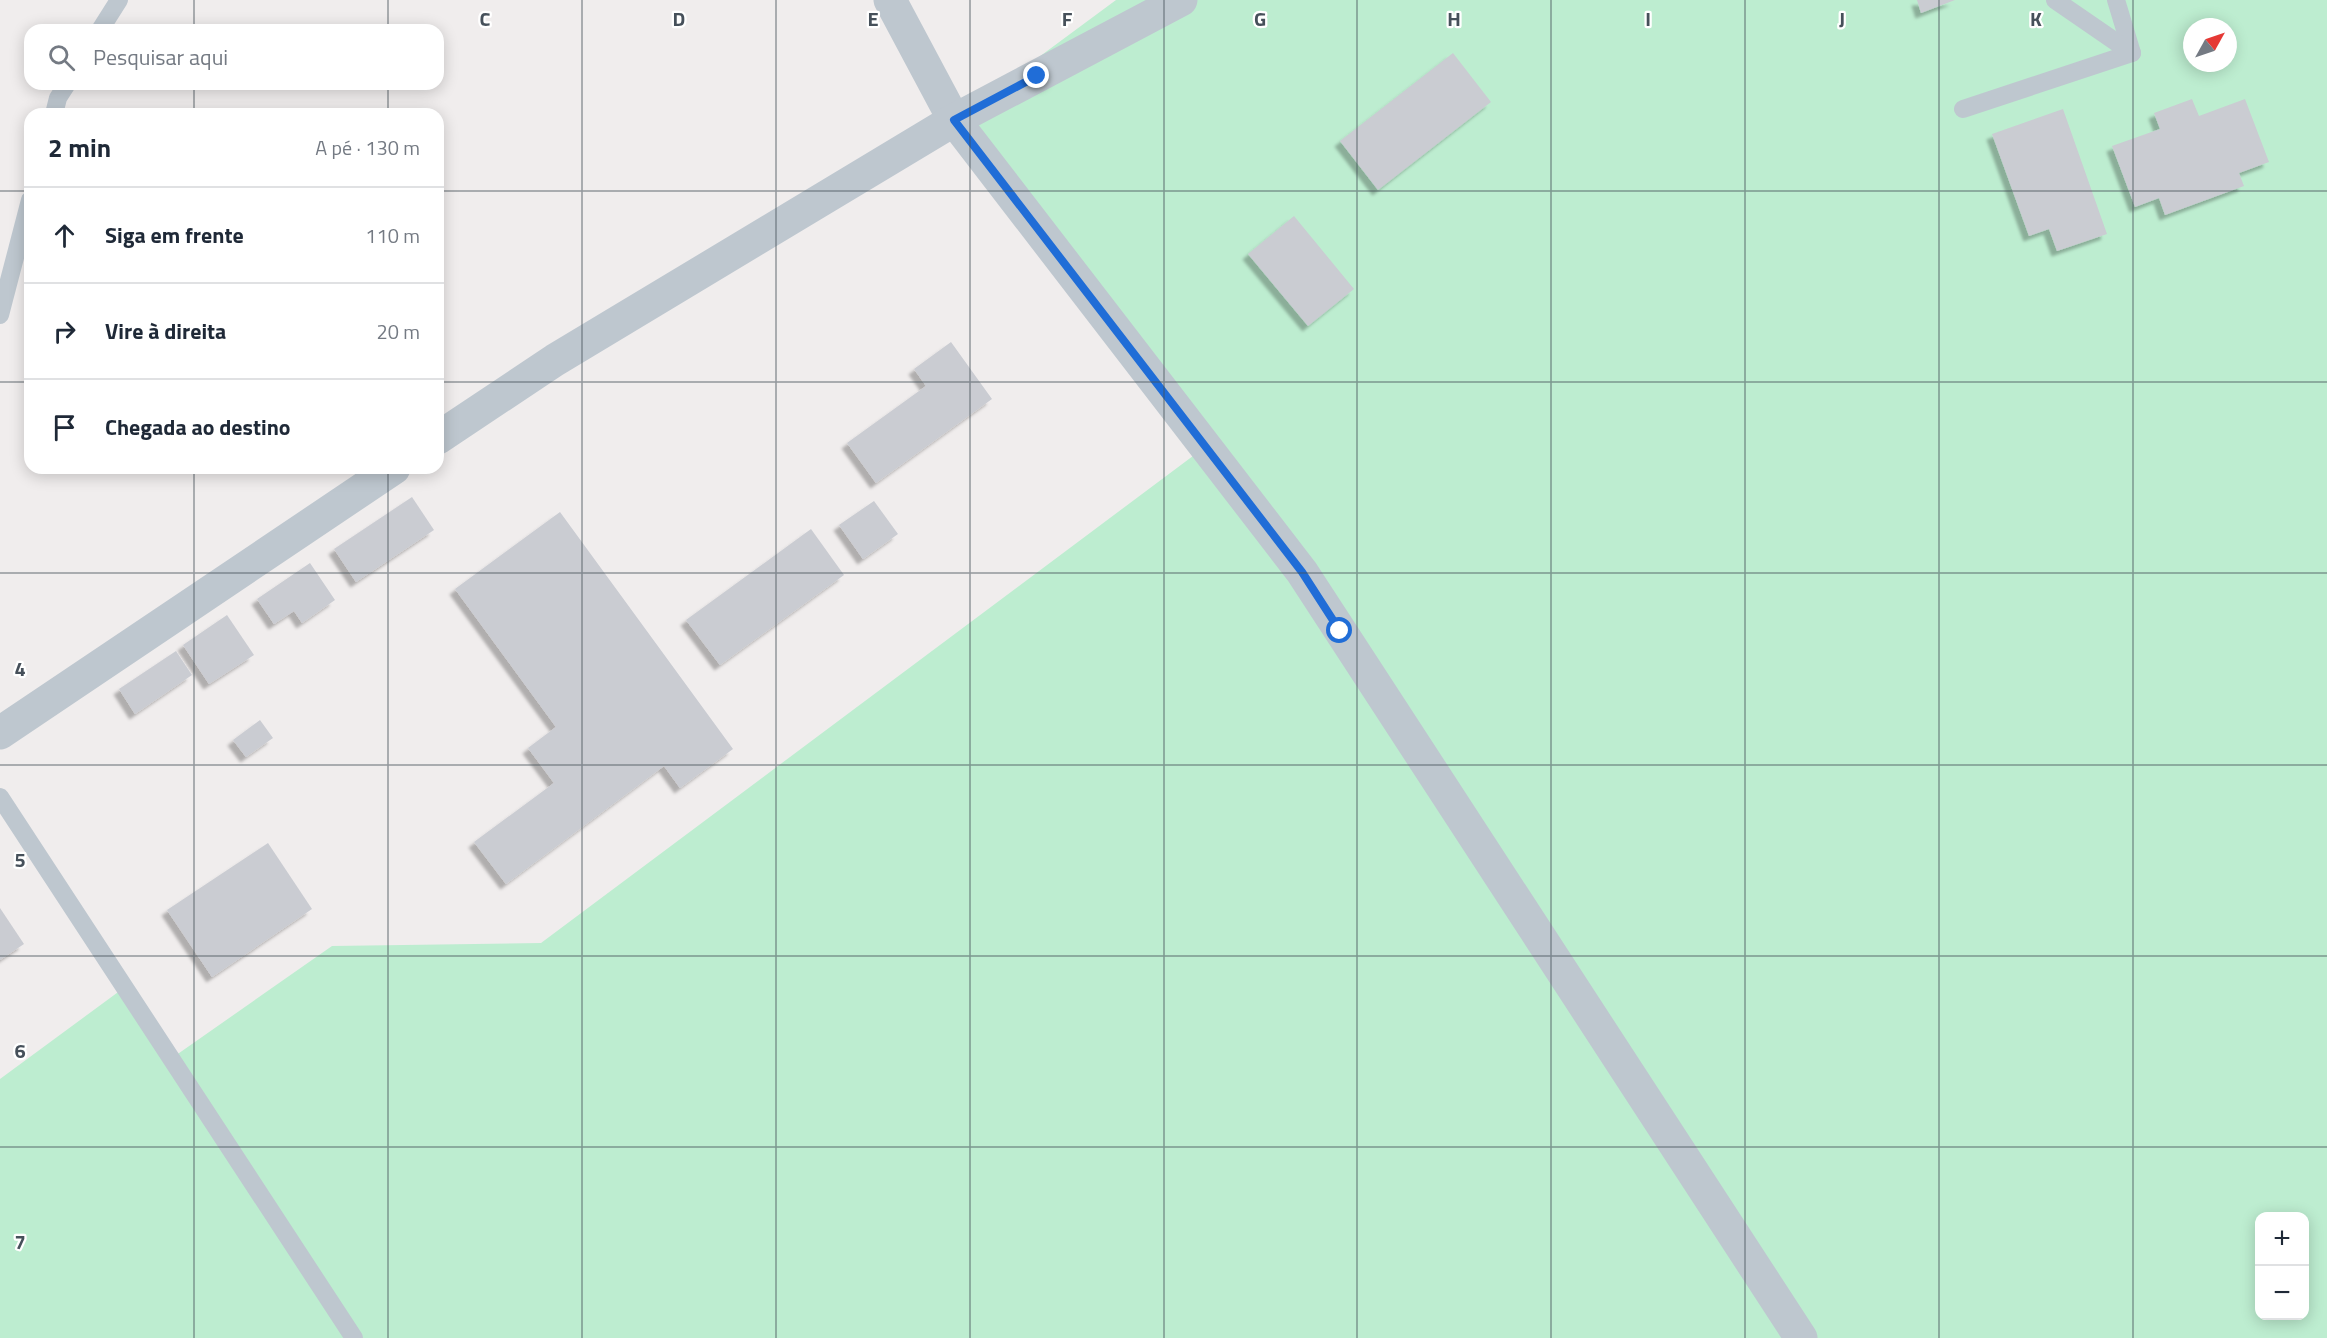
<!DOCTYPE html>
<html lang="pt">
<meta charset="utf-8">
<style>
body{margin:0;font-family:"Titillium Web",sans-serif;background:#f2f2f3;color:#1f2937}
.controls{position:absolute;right:18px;bottom:18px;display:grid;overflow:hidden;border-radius:12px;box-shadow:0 3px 15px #0003}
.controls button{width:54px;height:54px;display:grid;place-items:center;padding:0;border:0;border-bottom:2px solid #e0e1e3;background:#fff;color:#1f2937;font:30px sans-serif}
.compass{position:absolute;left:2183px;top:18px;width:54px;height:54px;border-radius:50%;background:#fff;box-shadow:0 3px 15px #0003;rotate:50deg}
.stop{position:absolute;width:18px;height:18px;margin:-14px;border:4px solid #206dd7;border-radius:50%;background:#fff}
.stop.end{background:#206dd7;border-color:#fff;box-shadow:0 2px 6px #0008}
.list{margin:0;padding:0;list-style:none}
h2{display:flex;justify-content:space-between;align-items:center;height:78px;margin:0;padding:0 24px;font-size:26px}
h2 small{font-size:20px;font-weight:400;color:#747a83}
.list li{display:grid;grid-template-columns:39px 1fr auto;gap:18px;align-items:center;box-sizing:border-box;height:96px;padding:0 24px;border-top:2px solid #e0e1e3}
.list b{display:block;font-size:22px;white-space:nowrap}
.list em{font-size:20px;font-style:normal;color:#747a83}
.icon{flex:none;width:33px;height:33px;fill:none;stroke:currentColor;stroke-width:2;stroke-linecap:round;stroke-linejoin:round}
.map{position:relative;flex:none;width:2327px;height:1338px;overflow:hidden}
.search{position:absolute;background:#fff;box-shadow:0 3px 15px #0003;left:24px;top:24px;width:420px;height:66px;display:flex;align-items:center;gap:15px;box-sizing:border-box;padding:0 21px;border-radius:18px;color:#747a83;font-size:22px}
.panel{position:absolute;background:#fff;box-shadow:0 3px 15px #0003;left:24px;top:108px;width:420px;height:366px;border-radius:18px}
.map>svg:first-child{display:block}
.green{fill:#bdedd0;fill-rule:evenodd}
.building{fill:#caccd2;filter:url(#shadow)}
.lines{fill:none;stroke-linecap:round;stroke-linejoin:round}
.lane{stroke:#bec7cf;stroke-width:18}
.street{stroke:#bec7cf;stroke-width:33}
.route{stroke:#206dd7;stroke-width:8}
.grid{fill:none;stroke:#46505a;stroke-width:1.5;stroke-opacity:0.55}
.grid-label{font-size:20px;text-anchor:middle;font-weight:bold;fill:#46505a;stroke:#fff;stroke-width:4.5;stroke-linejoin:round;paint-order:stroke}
</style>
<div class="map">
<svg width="2327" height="1338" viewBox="0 0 2327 1338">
<defs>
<filter id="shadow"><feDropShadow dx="-5.5" dy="5.5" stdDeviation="1.5" flood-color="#0004"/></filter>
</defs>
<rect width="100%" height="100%" fill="#f0eded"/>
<path class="green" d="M1116,0h1211v1338h-2327v-259l125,-92 47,71 160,-112 209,-3 664,-496 -251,-327zM2192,27h36v36h-36zM2260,1216h44v100h-44z"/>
<g class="building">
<polygon points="1917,0 1955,0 1921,13"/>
<polygon points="1453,53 1491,102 1378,190 1340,141"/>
<polygon points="2192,99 2199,116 2245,99 2269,162 2239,173 2244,186 2165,215 2159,198 2135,207 2112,146 2160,129 2154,113"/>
<polygon points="2063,109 2107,234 2057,251 2049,229 2029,236 1992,134"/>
<polygon points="1294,216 1354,289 1308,326 1248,254"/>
<polygon points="951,342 992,399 876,483 847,443 926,386 914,369"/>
<polygon points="412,497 434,530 356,582 334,549"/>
<polygon points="874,501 898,534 863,559 839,525"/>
<polygon points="560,512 733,749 680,788 664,766 506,884 474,842 554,783 528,748 556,727 455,589"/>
<polygon points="811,529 844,575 720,665 686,620"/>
<polygon points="310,563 335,600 302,623 294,611 274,624 257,599"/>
<polygon points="227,615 254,655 209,684 183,645"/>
<polygon points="176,651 192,675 135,714 119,689"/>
<polygon points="260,720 273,738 246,757 233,740"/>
<polygon points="268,843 312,909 212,977 167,910"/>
<polygon points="0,908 24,944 0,960"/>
</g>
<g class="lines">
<g class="lane">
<polyline points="2116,0 2132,53"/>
<polyline points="100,30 119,0"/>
<polyline points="1963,109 2132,53 2055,0"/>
<polyline points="54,114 58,98 67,84"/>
<polyline points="0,315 30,200"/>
<polyline points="0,797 354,1338"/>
</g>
<g class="street">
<polyline points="890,0 954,120 1302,572 1801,1338"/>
<polyline points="438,438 555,360 954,120 1181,0"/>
<polyline points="0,733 394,468"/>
</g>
</g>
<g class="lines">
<polyline class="route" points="1037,76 954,120 1302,572 1340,631"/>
</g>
<path class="grid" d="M194,0v30M388,0v30M582,0v1338M776,0v1338M970,0v1338M1164,0v1338M1357,0v1338M1551,0v1338M1745,0v1338M1939,0v1338M2133,0v1338M194,84v30M388,84v30M0,191h30M438,191h1889M0,382h30M438,382h1889M194,468v870M388,468v870M0,573h2327M0,765h2327M0,956h2327M0,1147h2327"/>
<g class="grid-label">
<text x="485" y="26">C</text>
<text x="679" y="26">D</text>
<text x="873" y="26">E</text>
<text x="1067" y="26">F</text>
<text x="1260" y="26">G</text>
<text x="1454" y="26">H</text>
<text x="1648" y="26">I</text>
<text x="1842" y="26">J</text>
<text x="2036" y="26">K</text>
<text x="20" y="676">4</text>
<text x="20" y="867">5</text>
<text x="20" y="1058">6</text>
<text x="20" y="1249">7</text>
</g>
</svg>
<div class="controls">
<button>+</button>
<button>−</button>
</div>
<svg class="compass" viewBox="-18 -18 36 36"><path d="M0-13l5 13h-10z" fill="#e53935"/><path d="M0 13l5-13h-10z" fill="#747a83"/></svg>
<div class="stop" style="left:1340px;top:631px"></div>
<div class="stop end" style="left:1037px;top:76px"></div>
<div class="search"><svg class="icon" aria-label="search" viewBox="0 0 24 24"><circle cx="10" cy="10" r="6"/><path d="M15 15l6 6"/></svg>Pesquisar aqui</div>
<section class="panel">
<h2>2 min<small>A pé · 130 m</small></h2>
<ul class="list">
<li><svg class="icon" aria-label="ahead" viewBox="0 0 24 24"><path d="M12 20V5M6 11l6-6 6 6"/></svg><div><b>Siga em frente</b></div><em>110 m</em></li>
<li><svg class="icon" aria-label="right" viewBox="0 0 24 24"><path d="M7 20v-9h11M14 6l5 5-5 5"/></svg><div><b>Vire à direita</b></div><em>20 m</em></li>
<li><svg class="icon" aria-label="arrive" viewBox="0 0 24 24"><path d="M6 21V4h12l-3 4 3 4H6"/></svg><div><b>Chegada ao destino</b></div></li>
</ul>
</section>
</div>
